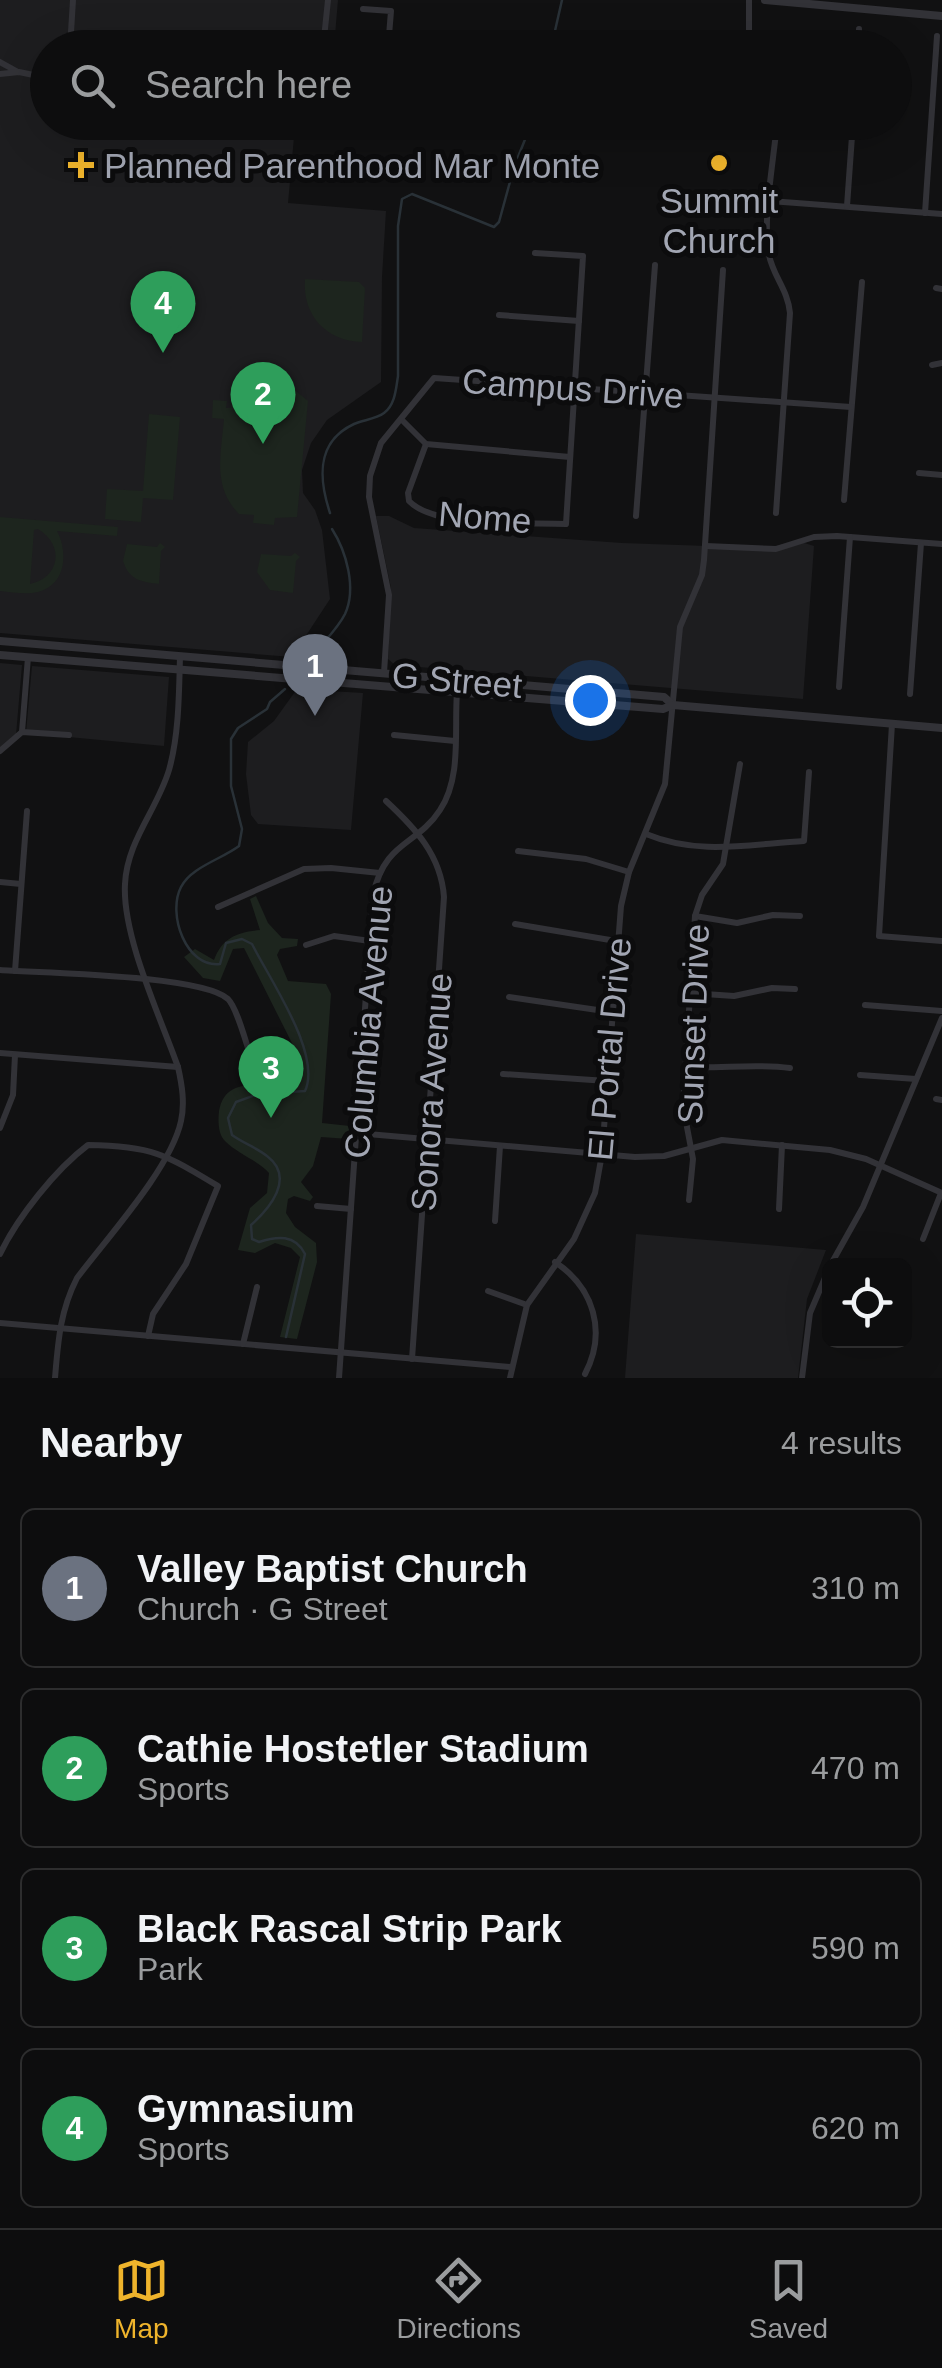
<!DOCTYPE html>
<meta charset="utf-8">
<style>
body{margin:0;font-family:Helvetica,sans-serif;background:#161617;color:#f1f3f6}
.controls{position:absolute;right:30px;bottom:30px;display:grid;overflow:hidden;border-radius:15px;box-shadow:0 10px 40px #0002}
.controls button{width:90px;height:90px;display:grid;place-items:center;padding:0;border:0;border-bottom:2px solid #2d2d2e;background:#0d0d0e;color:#f1f3f6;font:50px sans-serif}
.you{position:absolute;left:590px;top:700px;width:35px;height:35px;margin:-25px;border:8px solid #fff;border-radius:50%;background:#1a73e8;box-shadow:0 0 0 15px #1a73e833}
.badge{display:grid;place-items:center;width:65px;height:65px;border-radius:50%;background:#efb42c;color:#fff;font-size:32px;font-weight:700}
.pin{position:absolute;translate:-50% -82px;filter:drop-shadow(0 2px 5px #0008)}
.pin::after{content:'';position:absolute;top:52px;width:35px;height:30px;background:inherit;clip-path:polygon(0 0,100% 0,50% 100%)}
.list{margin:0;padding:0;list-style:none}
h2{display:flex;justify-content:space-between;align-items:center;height:130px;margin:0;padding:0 40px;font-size:42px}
h2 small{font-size:32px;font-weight:400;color:#9a9c9e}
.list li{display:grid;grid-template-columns:65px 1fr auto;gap:30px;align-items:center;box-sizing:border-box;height:160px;margin:0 20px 20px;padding:0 20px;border:2px solid #2d2d2e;border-radius:15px}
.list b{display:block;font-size:38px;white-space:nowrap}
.list p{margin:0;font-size:32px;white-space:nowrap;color:#9a9c9e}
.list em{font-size:32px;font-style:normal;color:#9a9c9e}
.icon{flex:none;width:55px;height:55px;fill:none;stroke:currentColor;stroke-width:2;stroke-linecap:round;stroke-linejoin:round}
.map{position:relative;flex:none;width:942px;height:1378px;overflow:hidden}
.search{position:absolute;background:#0d0d0e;box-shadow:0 10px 40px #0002;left:30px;right:30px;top:30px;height:110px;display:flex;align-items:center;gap:25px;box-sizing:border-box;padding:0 35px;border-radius:55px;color:#9a9c9e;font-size:38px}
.sheet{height:850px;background:#0d0d0e}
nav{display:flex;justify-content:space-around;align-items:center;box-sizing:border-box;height:140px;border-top:2px solid #2d2d2e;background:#0d0d0e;font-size:28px;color:#9a9c9e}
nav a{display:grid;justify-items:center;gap:5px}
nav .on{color:#efb42c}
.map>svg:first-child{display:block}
.built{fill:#1d1d1f}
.green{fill:#1d251e;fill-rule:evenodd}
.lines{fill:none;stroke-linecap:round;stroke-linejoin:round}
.stream{stroke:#293137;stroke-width:2.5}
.minor{stroke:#323237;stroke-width:6}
.tertiary{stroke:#323237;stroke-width:8}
.poi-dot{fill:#efb42c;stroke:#0c0c0d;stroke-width:4}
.labels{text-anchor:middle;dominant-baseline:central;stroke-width:10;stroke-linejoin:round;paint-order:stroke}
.poi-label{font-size:35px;fill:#a2a6b3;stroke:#0c0c0d;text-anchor:start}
.street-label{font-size:35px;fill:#a2a6b3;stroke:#0c0c0d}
</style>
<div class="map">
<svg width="942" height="1378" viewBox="0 0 942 1378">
<rect width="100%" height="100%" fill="#111112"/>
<g class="built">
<polygon points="0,0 338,0 334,47 48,48 48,122 298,123 295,126 288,203 386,211 382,277 381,382 327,420 311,443 302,470 303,493 315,510 322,530 330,599 292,657 0,633"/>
<polygon points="376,516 389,516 414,528 622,543 765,548 798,541 814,546 803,699 395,665 388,659 391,588"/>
<polygon points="0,663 22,665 16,735 0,750"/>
<polygon points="32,666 169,677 164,746 26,733"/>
<polygon points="297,689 363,693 351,830 258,824 251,815 246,774 248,742 274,721"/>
<polygon points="636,1234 826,1250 807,1299 798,1378 625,1378"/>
</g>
<g class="green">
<path d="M305,279l54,3 6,6 -3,54c-36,-1 -60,-27 -57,-63z"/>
<path d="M233,385l63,6 12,10 -11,116 -22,1 -1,7 -21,-2 1,-8 -15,-1c-27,-27 -18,-60 -15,-95l-12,-1 1,-18 14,1 -1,7h5z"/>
<polygon points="149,414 180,417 173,500 143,498 141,522 105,519 107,489 143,491"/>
<path d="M0,517l118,10 -1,9 -60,-5c12,23 9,58 -25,62 -10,1 -22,-1 -32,-2zM38,529c27,16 22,49 -8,55l4,-54z"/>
<path d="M160,543l5,4 -4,4 -2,33c-18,-2 -30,-4 -36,-23l4,-17 30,3z"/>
<polygon points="295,553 300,557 296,561 293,593 270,590 257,572 261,554 291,556"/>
<path d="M256,896l12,27 14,15 16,1 -1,7 -17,3 -3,6 11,26 38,3 5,10 -9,129 28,3 -1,13 -28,-2 -8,29 -12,16 12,15 -3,4 -16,-5 -6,3 -2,14 9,14 21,16 1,19 -20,77 -17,-2 20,-80 -9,-9 -16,-5 -20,10 -17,-3 12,-42 17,-15 2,-20c-12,-13 -31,-19 -44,-32 -7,-7 -7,-20 -6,-30 8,-42 53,-17 78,-30l2,-24 -55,-109 -11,1 -13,32 -17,-3 -19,-21 11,-8 19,11c8,-22 23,-28 46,-30l-10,-31z"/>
</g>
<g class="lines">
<g class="stream">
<polyline points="552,44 562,0"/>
<polyline points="550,48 551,46"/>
<path d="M330,513c-11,-33 -15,-71 24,-89 9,-4 22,-5 30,-11 11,-8 12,-24 14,-37v-150l4,-27 10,-5 82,33 5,-5 15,-55 18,-45"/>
<path d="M311,658c11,-15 26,-28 34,-44 12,-26 1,-63 -13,-85"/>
<path d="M285,689l-15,13 -3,7 -29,19 -7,11v47l11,43 -3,17c-17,13 -48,21 -58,41 -14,27 5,81 39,77l6,-21 16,-4 10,5c18,36 70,110 53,147l-47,3 -22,8 -8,16 4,17c11,8 25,13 35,21 29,22 2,53 -16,69l1,14 7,3c18,-6 36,-8 46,12l-19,83"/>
</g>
<g class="minor">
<polyline points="363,9 391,11 388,48"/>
<polyline points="324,36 355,41 364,48"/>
<polyline points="70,48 73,0"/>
<polyline points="323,48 328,0"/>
<polyline points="749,48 749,0"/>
<polyline points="777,48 783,46"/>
<polyline points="858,48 859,29"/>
<polyline points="0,62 18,72"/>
<polyline points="0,74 19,72 48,78"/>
<path d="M205,122c27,12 48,11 74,0"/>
<polyline points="770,201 942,214"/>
<polyline points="847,206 853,122"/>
<polyline points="925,213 937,36"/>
<polyline points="936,288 942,289"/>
<polyline points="499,315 579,321"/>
<polyline points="932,365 942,363"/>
<polyline points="401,419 426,444 570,457"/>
<path d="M426,444l-18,49 1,8c27,28 118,21 157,23l17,-268 -48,-3"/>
<polyline points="919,473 942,475"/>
<polyline points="844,500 862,282"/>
<path d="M776,513l14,-200c-2,-23 -17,-37 -21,-58 -7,-36 5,-95 8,-133"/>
<polyline points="636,516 655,265"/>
<polyline points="706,546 776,549 814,537 837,536 942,544"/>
<polyline points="384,673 389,595 369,497 370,476 381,443 434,378 851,407"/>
<polyline points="839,687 850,537"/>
<polyline points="910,694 921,543"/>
<polyline points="892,724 879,936 942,941"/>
<polyline points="22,732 28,657"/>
<polyline points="394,735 455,741"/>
<polyline points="0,751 22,732 69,735"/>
<path d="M386,801c29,27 55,54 58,96l-32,462"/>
<path d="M646,834c53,22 104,10 158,7l5,-69"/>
<polyline points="518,851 586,859 629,872"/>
<polyline points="0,882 21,884"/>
<polyline points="218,907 304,869 331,868 380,873"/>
<polyline points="695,916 737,923 773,915 800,916"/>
<polyline points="515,924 616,941"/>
<polyline points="306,945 334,936 370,941"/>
<path d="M0,970c42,3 202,5 228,29 10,10 19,49 25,64"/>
<polyline points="15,971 27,811"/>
<polyline points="690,993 734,996 772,988 795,989"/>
<polyline points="509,997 611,1012"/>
<polyline points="865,1005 942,1011"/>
<polyline points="0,1053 178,1067"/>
<path d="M685,1067c35,2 71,-4 105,1"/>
<polyline points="503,1074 607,1081"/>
<polyline points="860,1075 916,1079"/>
<polyline points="936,1099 942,1100"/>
<polyline points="0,1128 13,1095 15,1055"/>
<polyline points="356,1133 635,1157 664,1156 722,1140 830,1150 866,1159 942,1193"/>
<polyline points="689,1200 693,1159 683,1106 695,916 702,895 723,864 740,764"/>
<polyline points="317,1206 351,1209"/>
<polyline points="779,1209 782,1145"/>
<polyline points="495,1221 500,1146"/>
<polyline points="923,1239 941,1193"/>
<path d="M0,1254c17,-36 56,-85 88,-109 64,1 77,9 130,41l-32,78 -33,50 -5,22"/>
<path d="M555,1262c39,26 52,70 30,112"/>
<polyline points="830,1266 863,1207 942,1018"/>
<polyline points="488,1291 527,1305"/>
<polyline points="0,1323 511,1367"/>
<polyline points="243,1344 257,1287"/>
<path d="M55,1378c3,-36 5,-67 22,-100 30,-40 94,-110 104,-157 4,-18 1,-36 -3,-54 -18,-51 -56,-131 -53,-183 2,-43 32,-74 44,-114 10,-35 10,-77 11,-114"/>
<path d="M339,1378l34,-483c12,-55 44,-49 67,-85 22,-33 14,-80 17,-118"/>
<polyline points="510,1378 527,1305 574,1239 595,1193 602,1154 621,906 629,872 665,784 680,627 702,575 704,560 723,270"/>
<polyline points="802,1378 810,1313 830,1266"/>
</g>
<g class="tertiary">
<polyline points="765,0 942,16"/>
<polyline points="0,641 664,697 673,705"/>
<polyline points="0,655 663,709 673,705 942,728"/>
</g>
</g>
<g class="poi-dot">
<circle cx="719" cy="163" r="10"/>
<path d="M76 150h10v10h10v10h-10v10h-10v-10h-10v-10h10z"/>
</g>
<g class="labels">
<g class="poi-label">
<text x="104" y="165">Planned Parenthood Mar Monte</text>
<text x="719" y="200" text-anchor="middle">Summit<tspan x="719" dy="40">Church</tspan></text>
</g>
<g class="street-label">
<text transform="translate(573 388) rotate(4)">Campus Drive</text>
<text transform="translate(485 517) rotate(5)">Nome</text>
<text transform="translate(457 680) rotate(5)">G Street</text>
<text transform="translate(368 1022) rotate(-85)">Columbia Avenue</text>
<text transform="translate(693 1024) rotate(-88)">Sunset Drive</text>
<text transform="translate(609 1049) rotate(-85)">El Portal Drive</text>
<text transform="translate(431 1092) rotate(-86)">Sonora Avenue</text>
</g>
</g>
</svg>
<div class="controls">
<button><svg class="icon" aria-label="locate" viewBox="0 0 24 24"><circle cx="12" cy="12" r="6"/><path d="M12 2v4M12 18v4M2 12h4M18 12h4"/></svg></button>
</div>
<div class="you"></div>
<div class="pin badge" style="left:315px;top:716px;background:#6b7280">1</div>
<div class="pin badge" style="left:263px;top:444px;background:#2e9e5b">2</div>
<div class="pin badge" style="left:271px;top:1118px;background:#2e9e5b">3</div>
<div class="pin badge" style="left:163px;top:353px;background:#2e9e5b">4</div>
<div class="search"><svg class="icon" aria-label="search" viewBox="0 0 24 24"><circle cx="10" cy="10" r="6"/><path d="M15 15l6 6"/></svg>Search here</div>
</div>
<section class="sheet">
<h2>Nearby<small>4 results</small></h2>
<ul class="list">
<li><span class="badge" style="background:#6b7280">1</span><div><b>Valley Baptist Church</b><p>Church · G Street</p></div><em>310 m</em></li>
<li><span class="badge" style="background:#2e9e5b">2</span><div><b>Cathie Hostetler Stadium</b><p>Sports</p></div><em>470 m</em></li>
<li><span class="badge" style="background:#2e9e5b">3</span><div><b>Black Rascal Strip Park</b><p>Park</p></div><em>590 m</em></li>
<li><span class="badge" style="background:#2e9e5b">4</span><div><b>Gymnasium</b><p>Sports</p></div><em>620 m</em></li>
</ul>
</section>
<nav>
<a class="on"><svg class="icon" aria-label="map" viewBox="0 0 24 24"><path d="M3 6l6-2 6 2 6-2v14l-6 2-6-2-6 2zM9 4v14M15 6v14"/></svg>Map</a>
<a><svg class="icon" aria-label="directions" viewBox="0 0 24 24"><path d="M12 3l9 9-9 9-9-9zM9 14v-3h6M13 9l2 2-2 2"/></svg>Directions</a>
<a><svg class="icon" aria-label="saved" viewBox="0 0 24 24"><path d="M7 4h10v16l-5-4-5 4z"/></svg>Saved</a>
</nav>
